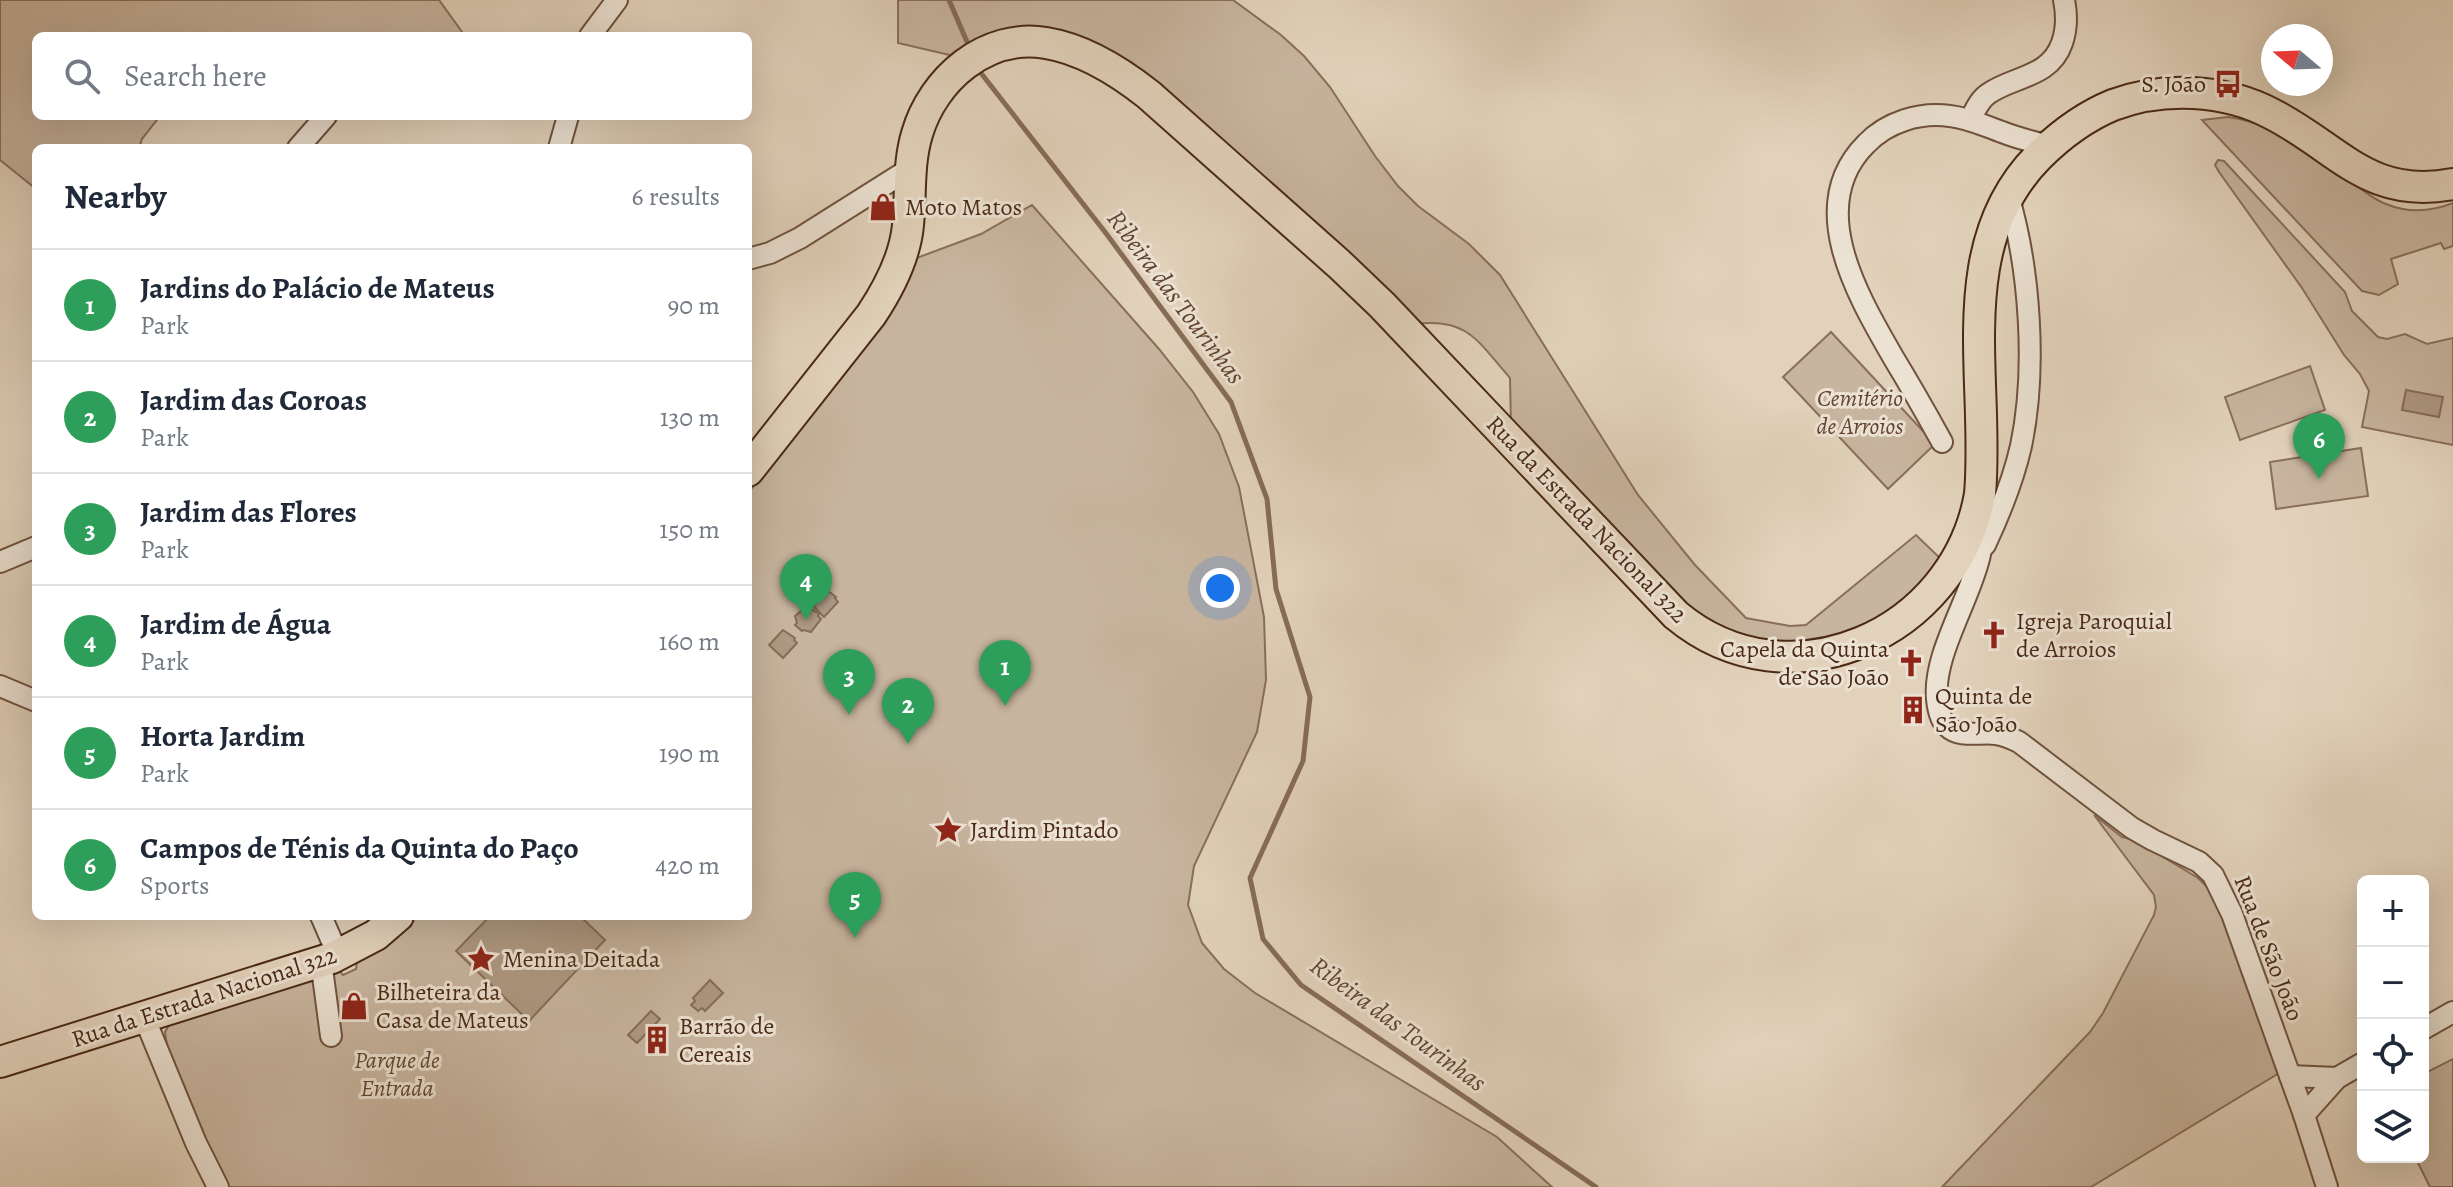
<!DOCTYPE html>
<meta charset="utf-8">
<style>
body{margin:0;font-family:Alegreya,serif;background:#f6f6f7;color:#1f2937}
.controls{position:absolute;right:24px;bottom:24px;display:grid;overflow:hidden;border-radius:12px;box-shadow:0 8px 32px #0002}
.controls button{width:72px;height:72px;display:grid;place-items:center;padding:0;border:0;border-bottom:2px solid #e0e1e3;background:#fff;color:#1f2937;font:40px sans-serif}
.compass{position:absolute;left:2261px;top:24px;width:72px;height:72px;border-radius:50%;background:#fff;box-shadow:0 8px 32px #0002;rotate:289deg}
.you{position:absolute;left:1220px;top:588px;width:28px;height:28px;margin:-20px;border:6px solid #fff;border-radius:50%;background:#1a73e8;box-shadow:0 0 0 12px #1a73e833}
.badge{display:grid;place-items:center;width:52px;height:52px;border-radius:50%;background:#8f2418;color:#fff;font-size:26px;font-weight:700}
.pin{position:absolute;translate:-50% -66px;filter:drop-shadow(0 2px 4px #0008)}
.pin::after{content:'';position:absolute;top:42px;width:28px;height:24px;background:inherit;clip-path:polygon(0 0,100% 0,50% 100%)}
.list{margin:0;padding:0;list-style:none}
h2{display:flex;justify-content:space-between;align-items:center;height:104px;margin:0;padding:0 32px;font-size:34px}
h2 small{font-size:26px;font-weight:400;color:#747a83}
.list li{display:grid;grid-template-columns:52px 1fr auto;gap:24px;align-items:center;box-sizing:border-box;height:112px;padding:0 32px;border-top:2px solid #e0e1e3}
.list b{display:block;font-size:30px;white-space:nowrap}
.list p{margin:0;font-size:26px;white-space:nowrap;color:#747a83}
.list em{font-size:26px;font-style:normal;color:#747a83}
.icon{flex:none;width:44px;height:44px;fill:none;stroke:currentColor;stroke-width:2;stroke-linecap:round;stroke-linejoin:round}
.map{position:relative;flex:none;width:2453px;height:1187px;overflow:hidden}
.search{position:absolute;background:#fff;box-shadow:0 8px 32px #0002;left:32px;top:32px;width:720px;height:88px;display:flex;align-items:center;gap:20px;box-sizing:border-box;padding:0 28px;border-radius:12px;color:#747a83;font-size:30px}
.panel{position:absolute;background:#fff;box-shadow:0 8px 32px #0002;left:32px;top:144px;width:720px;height:776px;border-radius:12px}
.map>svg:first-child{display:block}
.green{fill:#c8b59f;stroke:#896f5a;stroke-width:2}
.water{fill:#ae9983;stroke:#866c57;stroke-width:2}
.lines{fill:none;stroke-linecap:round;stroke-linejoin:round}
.stream{stroke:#866c57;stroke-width:5}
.minor-casing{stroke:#70533e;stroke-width:24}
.primary-casing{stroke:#4a2915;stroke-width:34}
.minor{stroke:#ece2d3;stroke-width:20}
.primary{stroke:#e2d2bb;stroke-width:30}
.labels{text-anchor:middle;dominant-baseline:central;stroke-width:6;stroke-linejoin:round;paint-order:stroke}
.poi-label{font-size:24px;fill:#4a2915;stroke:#ece2d3;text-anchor:start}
.park-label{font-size:24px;font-style:italic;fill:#634531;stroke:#ece2d3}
.street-label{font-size:24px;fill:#4a2915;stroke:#ece2d3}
.water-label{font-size:26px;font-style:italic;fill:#634530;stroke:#ece2d3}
</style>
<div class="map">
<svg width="2453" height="1187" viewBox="0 0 2453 1187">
<rect width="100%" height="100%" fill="#e2d2bb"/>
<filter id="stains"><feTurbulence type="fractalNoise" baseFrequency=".0025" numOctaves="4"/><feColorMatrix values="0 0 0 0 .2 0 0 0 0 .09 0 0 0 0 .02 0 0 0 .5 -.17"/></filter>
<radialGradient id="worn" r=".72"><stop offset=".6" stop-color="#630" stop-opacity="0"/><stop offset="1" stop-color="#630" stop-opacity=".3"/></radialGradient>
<g class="green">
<polygon points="0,0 439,0 465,36 233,36 226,33 224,36 36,36 36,116 160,116 142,139 139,148 36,148 36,189 0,160"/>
<path d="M898,0h335l48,35 23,21 26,31 45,69 23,30 20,20 51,38 31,31 138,220 57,70 51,53 44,8 16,-1 110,-90 27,26 -31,37 -66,40 -70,7 -74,-23 -191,-196 -1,-48c-31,-35 -42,-61 -94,-54l-312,-272 -146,5 -60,-14z"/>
<path d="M2228,117c46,5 84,37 121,63 12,8 23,19 37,24 22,9 45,8 67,-1v43l-9,3 -3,-6 -50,16 7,25 -19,11 -17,-4 -160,-171z"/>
<polygon points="2218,160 2224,161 2345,292 2352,311 2378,337 2387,339 2405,334 2427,344 2453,338 2453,445 2362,427 2369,391 2360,374 2344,355 2302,288 2219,172 2215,165"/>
<path d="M1032,205l127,144 34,43 26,42 20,53 25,130 2,63 -9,52 -63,134 -6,39 14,38 22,26 31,24 242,144 55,50h-1324c-21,-42 -58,-109 -63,-155l7,-12 166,-51 5,6 13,-6 1,-8 55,-45h336v-423l137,-172 29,-62 67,-25z"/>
<polygon points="1831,332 1935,444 1888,489 1783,377"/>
<polygon points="2310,366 2325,410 2240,440 2225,397"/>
<polygon points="2361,448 2368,496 2276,509 2270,462"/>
<polygon points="2094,815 2122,837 2135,840 2198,878 2209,889 2217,902 2279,1073 2091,1187 1942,1187 2090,1032 2103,1013 2154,915 2156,907 2154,895"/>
<polygon points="2453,1059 2453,1187 2430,1187 2415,1157 2423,1157 2423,1074"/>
</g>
<g class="water">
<polygon points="2406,390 2443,397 2439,417 2402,410"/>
<polygon points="824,588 836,597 835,598 838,602 824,617 810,603"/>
<polygon points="807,606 819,614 818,616 821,619 811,632 804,630 802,631 795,625 797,623 795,616"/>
<polygon points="783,630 795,638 794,640 797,643 783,658 769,645"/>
<polygon points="490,916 580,916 605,940 529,1021 456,951"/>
<polygon points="710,980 723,993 705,1011 702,1008 698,1011 691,1005 695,1001 693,998"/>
<polygon points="651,1011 660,1019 637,1043 628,1035"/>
</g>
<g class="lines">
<g class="stream">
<polyline points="949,0 971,51"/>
<polyline points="977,68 1105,232 1231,402 1267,499 1276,589 1310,697 1303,761 1250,878 1263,939 1301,985 1596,1187"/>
</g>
<defs>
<g id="minor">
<polyline points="590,36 617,0"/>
<path d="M1970,120c5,-9 9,-20 18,-26 25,-18 62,-16 74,-51 5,-14 5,-28 2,-43"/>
<polyline points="298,148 326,116"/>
<polyline points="559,148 568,116"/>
<polyline points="748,259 770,253 800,238 911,168"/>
<path d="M1942,442c-16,-29 -32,-57 -49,-85 -35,-61 -89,-151 -27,-213 21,-22 53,-32 84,-28 19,2 35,10 52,16 15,6 31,10 47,14"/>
<path d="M1977,510c25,50 -46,129 -40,189 1,10 3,22 11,28 11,11 33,5 48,7 8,1 15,4 23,8l113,86 21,12 46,22 14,13 19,39 72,201 23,72"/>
<path d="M1985,545c15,-32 28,-64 36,-99 16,-76 9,-177 -13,-251"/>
<polyline points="0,562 36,547"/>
<polyline points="0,686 36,701"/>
<polyline points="321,916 338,955"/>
<polyline points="321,961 331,1036"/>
<polyline points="144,1017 196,1143 218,1187"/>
<polyline points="2423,1029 2453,1012"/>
<polyline points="2290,1076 2337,1078"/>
<polyline points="2304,1115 2337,1078 2363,1063"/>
</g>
<g id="primary">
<path d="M748,471l123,-156c18,-27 34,-57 37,-90 3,-31 0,-61 9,-91 16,-55 69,-101 129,-91 37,6 74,29 103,52l190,169 43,41 294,310c113,94 280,19 304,-121 10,-113 -31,-247 58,-337 22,-22 46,-40 75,-52 50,-19 112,-16 159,9 67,34 96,86 181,70"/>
<polyline points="0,1062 332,958 376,935 398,916"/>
</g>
</defs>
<use href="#minor" class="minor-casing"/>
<use href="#primary" class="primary-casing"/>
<use href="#minor" class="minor"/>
<use href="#primary" class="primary"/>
</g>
<defs>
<symbol id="bus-bare" viewBox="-9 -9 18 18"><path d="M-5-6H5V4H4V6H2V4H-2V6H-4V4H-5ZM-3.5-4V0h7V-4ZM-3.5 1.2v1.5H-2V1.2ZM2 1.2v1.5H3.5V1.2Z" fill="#8f2418" stroke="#ece2d3" stroke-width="2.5" paint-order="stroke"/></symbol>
<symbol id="shop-bare" viewBox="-9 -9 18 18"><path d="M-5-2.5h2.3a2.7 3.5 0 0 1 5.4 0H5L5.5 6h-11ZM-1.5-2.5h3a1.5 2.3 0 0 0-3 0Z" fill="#8f2418" stroke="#ece2d3" stroke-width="2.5" paint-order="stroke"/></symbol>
<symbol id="church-bare" viewBox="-9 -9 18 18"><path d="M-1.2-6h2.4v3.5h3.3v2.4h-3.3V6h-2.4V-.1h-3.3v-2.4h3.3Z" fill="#8f2418" stroke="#ece2d3" stroke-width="2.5" paint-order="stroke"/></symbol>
<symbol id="building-bare" viewBox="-9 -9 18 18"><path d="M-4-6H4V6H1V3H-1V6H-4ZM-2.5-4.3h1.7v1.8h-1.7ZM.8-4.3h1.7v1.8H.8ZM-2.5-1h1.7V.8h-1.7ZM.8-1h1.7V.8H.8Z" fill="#8f2418" stroke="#ece2d3" stroke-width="2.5" paint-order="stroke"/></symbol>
<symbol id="sight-bare" viewBox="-9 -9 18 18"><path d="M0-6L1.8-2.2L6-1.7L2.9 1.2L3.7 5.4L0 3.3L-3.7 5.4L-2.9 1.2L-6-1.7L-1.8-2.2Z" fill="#8f2418" stroke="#ece2d3" stroke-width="2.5" paint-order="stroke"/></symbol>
</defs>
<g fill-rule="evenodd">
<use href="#bus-bare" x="2208" y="64" width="40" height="40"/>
<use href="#shop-bare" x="863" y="187" width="40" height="40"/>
<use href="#church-bare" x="1974" y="615" width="40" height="40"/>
<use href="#church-bare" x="1891" y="643" width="40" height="40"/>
<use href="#building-bare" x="1893" y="690" width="40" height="40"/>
<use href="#sight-bare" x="928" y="810" width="40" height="40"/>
<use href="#sight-bare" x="461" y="939" width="40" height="40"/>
<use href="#shop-bare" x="334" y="986" width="40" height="40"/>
<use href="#building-bare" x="637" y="1020" width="40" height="40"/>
</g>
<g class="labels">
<g class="poi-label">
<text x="2206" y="84" text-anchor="end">S. João</text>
<text x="905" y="207">Moto Matos</text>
<text x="2016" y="621">Igreja Paroquial<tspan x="2016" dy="28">de Arroios</tspan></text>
<text x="1889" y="649" text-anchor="end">Capela da Quinta<tspan x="1889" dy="28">de São João</tspan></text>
<text x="1935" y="696">Quinta de<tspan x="1935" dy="28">São João</tspan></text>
<text x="970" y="830">Jardim Pintado</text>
<text x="503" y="959">Menina Deitada</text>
<text x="376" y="992">Bilheteira da<tspan x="376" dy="28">Casa de Mateus</tspan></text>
<text x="679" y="1026">Barrão de<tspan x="679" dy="28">Cereais</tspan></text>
</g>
<g class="park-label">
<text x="1860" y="398">Cemitério<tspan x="1860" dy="28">de Arroios</tspan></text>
<text x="397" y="1060">Parque de<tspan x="397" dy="28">Entrada</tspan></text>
</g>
<g class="street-label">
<text transform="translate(1587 519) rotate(46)">Rua da Estrada Nacional 322</text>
<text transform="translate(2269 948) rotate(69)">Rua de São João</text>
<text transform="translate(204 997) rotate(-18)">Rua da Estrada Nacional 322</text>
</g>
<g class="water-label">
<text transform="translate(1176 297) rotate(53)">Ribeira das Tourinhas</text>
<text transform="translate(1398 1024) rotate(36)">Ribeira das Tourinhas</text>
</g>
</g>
<rect width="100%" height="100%" filter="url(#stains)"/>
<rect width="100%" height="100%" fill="url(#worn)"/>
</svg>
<div class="controls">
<button>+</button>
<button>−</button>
<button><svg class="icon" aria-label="locate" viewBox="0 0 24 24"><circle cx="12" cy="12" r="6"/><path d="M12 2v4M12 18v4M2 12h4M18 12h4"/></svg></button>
<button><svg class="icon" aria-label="layers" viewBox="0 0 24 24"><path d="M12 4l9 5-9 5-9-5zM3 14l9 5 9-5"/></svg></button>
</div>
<svg class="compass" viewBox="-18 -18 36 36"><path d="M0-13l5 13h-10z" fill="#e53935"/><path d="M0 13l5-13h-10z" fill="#747a83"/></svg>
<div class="you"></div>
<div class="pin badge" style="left:1005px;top:706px;background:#2e9e5b">1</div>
<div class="pin badge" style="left:908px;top:744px;background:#2e9e5b">2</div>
<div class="pin badge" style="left:849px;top:715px;background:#2e9e5b">3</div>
<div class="pin badge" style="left:806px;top:620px;background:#2e9e5b">4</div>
<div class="pin badge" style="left:855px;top:938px;background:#2e9e5b">5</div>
<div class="pin badge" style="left:2319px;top:479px;background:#2e9e5b">6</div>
<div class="search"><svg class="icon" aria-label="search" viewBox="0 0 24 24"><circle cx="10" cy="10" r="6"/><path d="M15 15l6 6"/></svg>Search here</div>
<section class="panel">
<h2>Nearby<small>6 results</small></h2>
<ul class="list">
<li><span class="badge" style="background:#2e9e5b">1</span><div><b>Jardins do Palácio de Mateus</b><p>Park</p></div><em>90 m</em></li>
<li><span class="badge" style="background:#2e9e5b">2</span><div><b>Jardim das Coroas</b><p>Park</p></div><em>130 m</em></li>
<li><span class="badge" style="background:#2e9e5b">3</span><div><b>Jardim das Flores</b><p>Park</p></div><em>150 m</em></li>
<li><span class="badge" style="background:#2e9e5b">4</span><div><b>Jardim de Água</b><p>Park</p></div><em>160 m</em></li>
<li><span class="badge" style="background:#2e9e5b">5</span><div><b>Horta Jardim</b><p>Park</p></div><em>190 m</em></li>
<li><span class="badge" style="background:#2e9e5b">6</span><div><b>Campos de Ténis da Quinta do Paço</b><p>Sports</p></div><em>420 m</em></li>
</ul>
</section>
</div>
